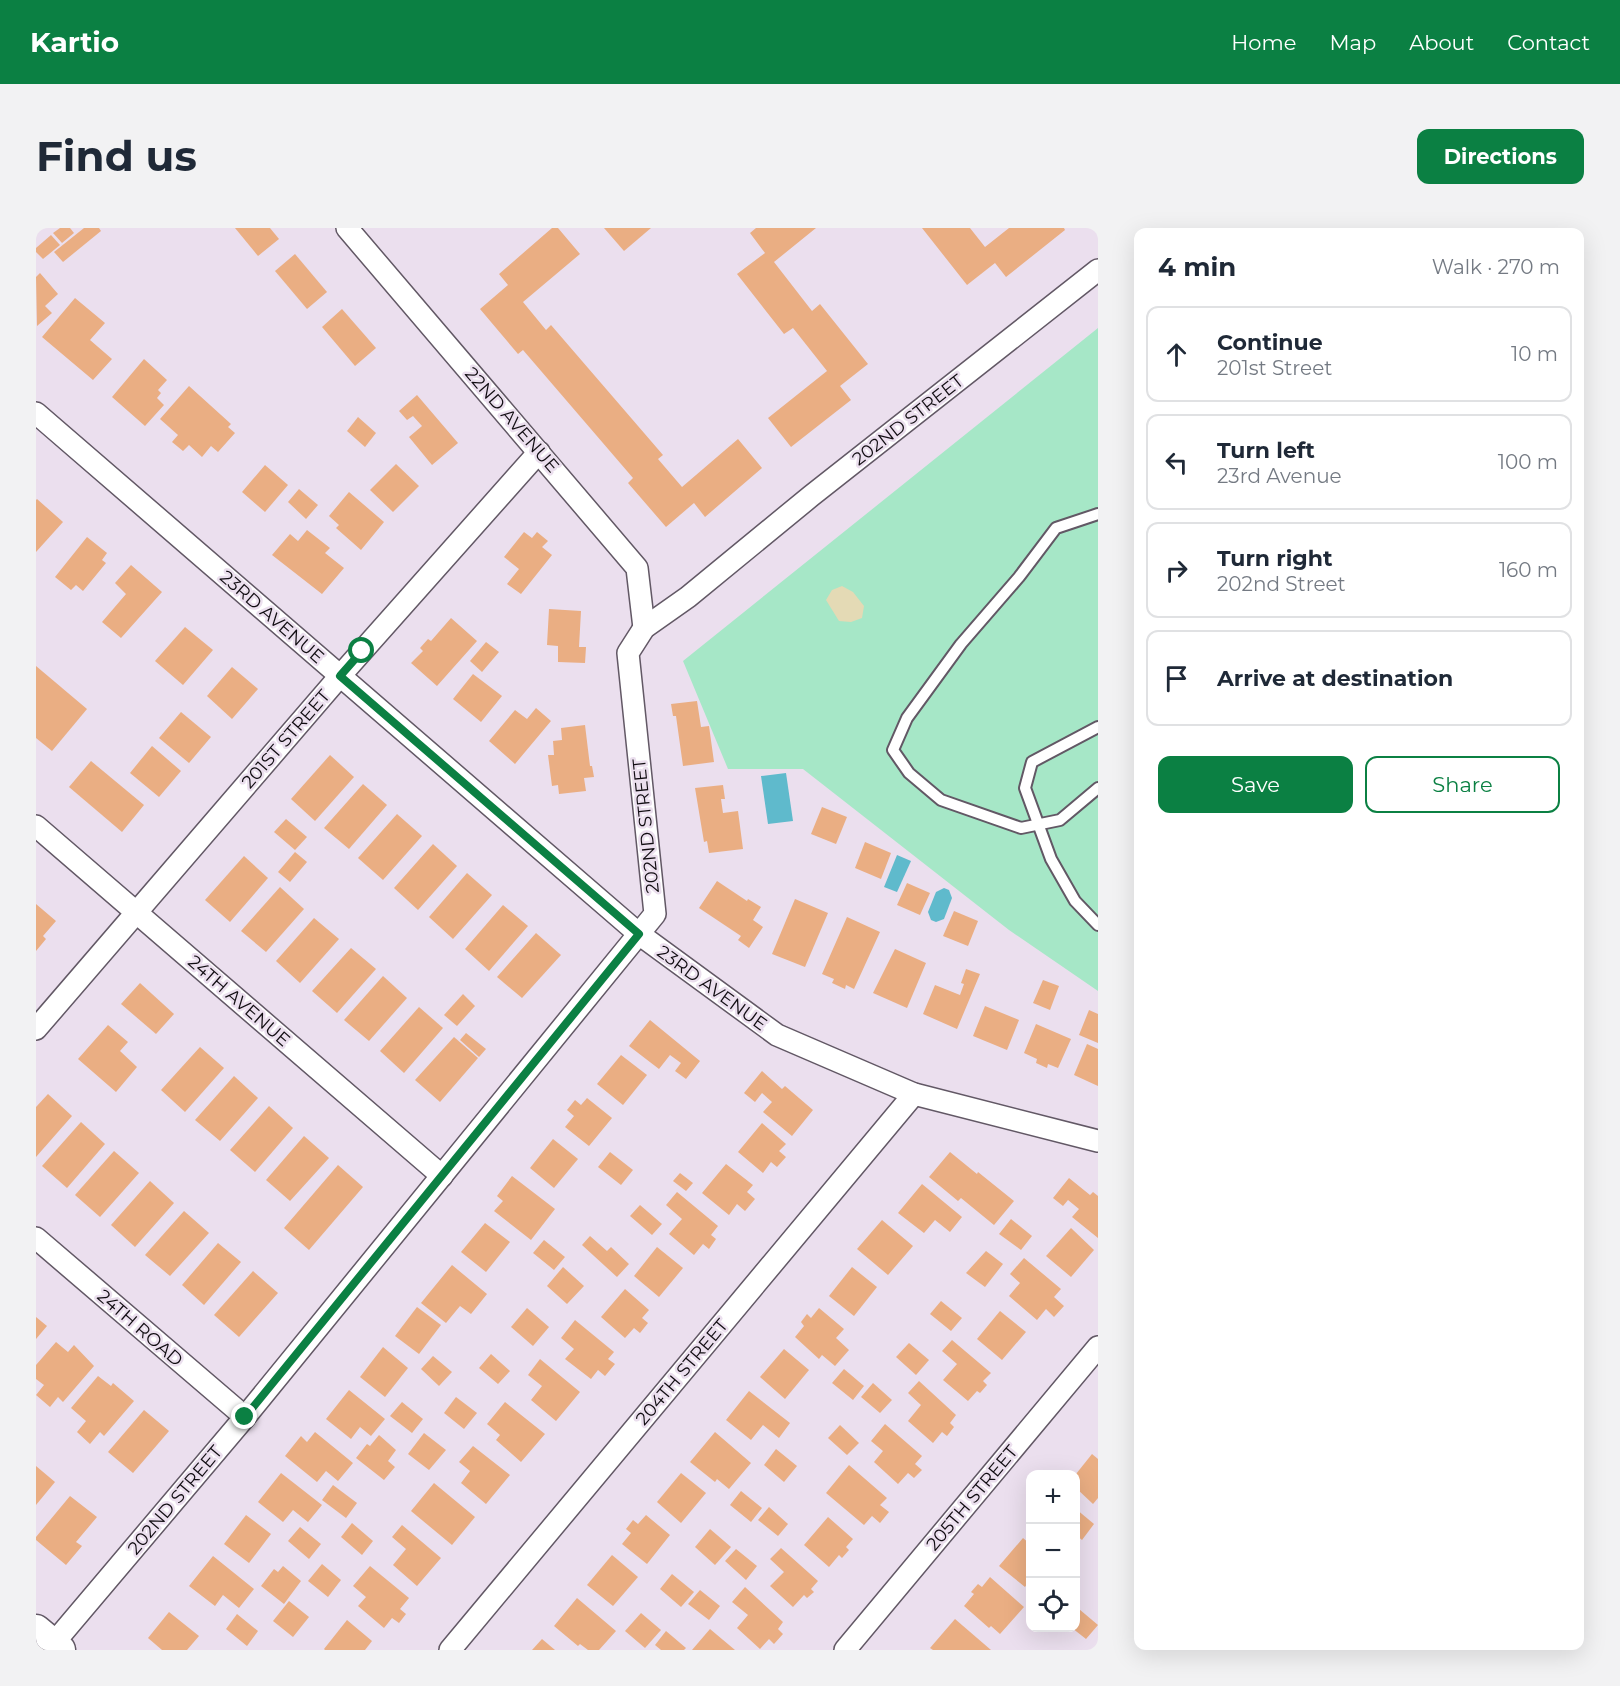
<!DOCTYPE html>
<meta charset="utf-8">
<style>
body{margin:0;font-family:Montserrat,sans-serif;background:#f2f2f3;color:#1f2937}
.controls{position:absolute;right:18px;bottom:18px;display:grid;overflow:hidden;border-radius:12px;box-shadow:0 6px 24px #0002}
.controls button{width:54px;height:54px;display:grid;place-items:center;padding:0;border:0;border-bottom:2px solid #e0e1e3;background:#fff;color:#1f2937;font:30px sans-serif}
.stop{position:absolute;width:18px;height:18px;margin:-14px;border:4px solid #0b8043;border-radius:50%;background:#fff}
.stop.end{background:#0b8043;border-color:#fff;box-shadow:0 2px 6px #0008}
.list{margin:0;padding:0;list-style:none}
h2{display:flex;justify-content:space-between;align-items:center;height:78px;margin:0;padding:0 24px;font-size:26px}
h2 small{font-size:20px;font-weight:400;color:#747a83}
.list li{display:grid;grid-template-columns:39px 1fr auto;gap:18px;align-items:center;box-sizing:border-box;height:96px;margin:0 12px 12px;padding:0 12px;border:2px solid #e0e1e3;border-radius:12px}
.list b{display:block;font-size:22px;white-space:nowrap}
.list p{margin:0;font-size:20px;white-space:nowrap;color:#747a83}
.list em{font-size:20px;font-style:normal;color:#747a83}
.actions{display:flex;gap:12px;padding:18px 24px}
.actions a{flex:1;padding:14px 0;border:2px solid #0b8043;border-radius:12px;text-align:center;font-size:21px;color:#0b8043}
.actions .main{background:#0b8043;color:#fff}
.icon{flex:none;width:33px;height:33px;fill:none;stroke:currentColor;stroke-width:2;stroke-linecap:round;stroke-linejoin:round}
.map{position:relative;flex:none;width:1062px;height:1422px;overflow:hidden;border-radius:12px}
header{display:flex;align-items:center;gap:36px;box-sizing:border-box;height:84px;padding:0 30px;background:#0b8043;color:#fff}
header strong{font-size:28px}
nav{display:flex;gap:33px;margin-inline-start:auto;font-size:21px}
.intro{display:flex;align-items:center;justify-content:space-between;box-sizing:border-box;height:144px;padding:0 36px}
h1{margin:0;font-size:42px}
.button{padding:15px 27px;border-radius:12px;background:#0b8043;color:#fff;font-size:21px;font-weight:700}
main{display:flex;gap:36px;padding:0 36px}
aside{flex:1;background:#fff;border-radius:12px;box-shadow:0 6px 24px #0002}
.map>svg:first-child{display:block}
.green{fill:#a6e7c7}
.sand{fill:#e4dab5}
.water{fill:#5fbacc}
.building{fill:#eaae83}
.lines{fill:none;stroke-linecap:round;stroke-linejoin:round}
.lane-casing{stroke:#625865;stroke-width:14}
.street-casing{stroke:#625865;stroke-width:24}
.secondary-casing{stroke:#625865;stroke-width:33}
.lane{stroke:#fff;stroke-width:10}
.street{stroke:#fff;stroke-width:21}
.secondary{stroke:#fff;stroke-width:30}
.route{stroke:#0b8043;stroke-width:8}
.labels{text-anchor:middle;dominant-baseline:central;stroke-width:5;stroke-linejoin:round;paint-order:stroke}
.street-label{font-size:18px;fill:#100c11;stroke:#ebdfee}
</style>
<header>
<strong>Kartio</strong>
<nav><a>Home</a><a>Map</a><a>About</a><a>Contact</a></nav>
</header>
<div class="intro"><h1>Find us</h1><a class="button">Directions</a></div>
<main>
<div class="map">
<svg width="1062" height="1422" viewBox="0 0 1062 1422">
<rect width="100%" height="100%" fill="#ebdfee"/>
<polygon class="green" points="1062,100 1062,763 973,702 767,541 692,541 647,433"/>
<polygon class="sand" points="806,358 817,364 828,378 826,390 815,394 803,393 790,372 796,362"/>
<g class="water">
<polygon points="750,545 757,593 732,596 725,548"/>
<polygon points="861,627 875,633 861,664 848,659"/>
<polygon points="908,660 913,662 916,670 908,691 900,694 895,692 892,684 900,664"/>
</g>
<g class="building">
<polygon points="24,0 34,0 38,5 26,15 17,5"/>
<polygon points="48,0 63,0 65,3 27,34 18,24"/>
<polygon points="199,0 234,0 243,11 222,28"/>
<polygon points="516,0 522,0 544,26 487,74 510,102 515,97 627,227 622,231 646,259 702,211 726,240 669,289 658,275 630,299 592,255 597,250 487,122 482,126 444,81 472,57 463,46"/>
<polygon points="568,0 615,0 588,23"/>
<polygon points="720,0 780,0 738,34 776,83 784,76 832,136 804,158 815,172 755,219 732,190 791,143 757,100 748,106 701,46 729,25 714,5"/>
<polygon points="886,0 934,0 949,19 973,0 1028,0 1029,2 970,49 959,35 931,57"/>
<polygon points="15,7 24,17 7,31 0,24 0,20"/>
<polygon points="259,26 291,64 271,81 239,43"/>
<polygon points="4,45 22,66 9,78 16,85 1,98 0,49"/>
<polygon points="39,70 69,95 54,112 76,131 57,152 6,109"/>
<polygon points="306,81 340,120 319,138 286,99"/>
<polygon points="108,131 131,152 122,162 125,165 121,170 128,177 109,198 76,169"/>
<polygon points="153,158 195,196 192,199 199,205 182,224 175,218 166,229 153,217 147,223 136,214 142,207 124,191"/>
<polygon points="381,167 422,215 396,237 373,209 386,198 377,188 371,192 363,183"/>
<polygon points="322,189 340,205 329,219 311,203"/>
<polygon points="360,236 383,258 357,284 334,262"/>
<polygon points="229,237 252,257 229,284 206,264"/>
<polygon points="263,261 282,277 270,291 252,274"/>
<polygon points="313,264 348,294 325,322 300,300 303,297 293,288"/>
<polygon points="1,271 27,294 0,324 0,272"/>
<polygon points="271,302 294,320 289,325 308,340 286,366 236,327 254,306 262,313"/>
<polygon points="488,304 496,310 501,304 512,313 506,319 516,327 485,366 471,356 483,341 468,329"/>
<polygon points="51,309 71,325 66,332 70,335 47,363 40,357 35,362 19,349"/>
<polygon points="95,337 126,364 85,410 66,394 90,366 79,355"/>
<polygon points="513,381 545,383 543,419 550,419 549,435 522,434 522,418 511,417"/>
<polygon points="415,390 441,413 401,458 375,435 387,423 384,420 392,411 395,413"/>
<polygon points="149,399 177,422 147,457 119,433"/>
<polygon points="450,414 463,424 446,444 434,433"/>
<polygon points="0,438 51,481 16,523 0,510"/>
<polygon points="196,439 222,461 196,491 171,468"/>
<polygon points="437,446 466,468 445,494 417,471"/>
<polygon points="661,473 665,499 673,498 678,534 647,538 640,488 637,488 635,476"/>
<polygon points="500,480 515,493 479,536 453,513 479,482 491,491"/>
<polygon points="145,484 175,509 153,535 123,510"/>
<polygon points="549,497 554,538 556,538 558,549 548,550 550,563 523,566 522,557 516,558 512,527 518,527 517,513 526,512 525,500"/>
<polygon points="116,518 145,543 123,569 94,545"/>
<polygon points="294,527 318,549 279,593 255,571"/>
<polygon points="55,533 108,577 86,604 33,559"/>
<polygon points="327,556 351,577 313,621 288,600"/>
<polygon points="687,557 689,571 685,571 687,585 702,583 707,621 673,625 671,613 668,614 659,560"/>
<polygon points="786,579 811,589 800,616 775,606"/>
<polygon points="361,586 386,608 347,652 322,630"/>
<polygon points="250,591 271,609 259,622 238,604"/>
<polygon points="829,614 855,625 845,651 819,640"/>
<polygon points="397,616 421,638 382,682 358,660"/>
<polygon points="259,624 271,634 254,654 242,644"/>
<polygon points="208,628 232,650 194,694 169,672"/>
<polygon points="431,645 456,667 417,711 393,689"/>
<polygon points="681,653 711,673 712,671 725,679 717,692 727,699 713,720 702,712 705,708 663,680"/>
<polygon points="871,655 894,665 884,687 861,677"/>
<polygon points="244,659 268,681 230,724 205,703"/>
<polygon points="759,671 792,685 769,739 736,726"/>
<polygon points="0,676 20,693 7,708 10,711 0,723"/>
<polygon points="467,677 492,698 453,743 429,721"/>
<polygon points="918,683 942,693 932,718 907,708"/>
<polygon points="811,689 844,704 818,761 810,757 809,761 796,755 798,751 786,746"/>
<polygon points="278,690 303,711 264,755 240,733"/>
<polygon points="500,705 525,727 486,770 461,749"/>
<polygon points="315,720 340,741 301,785 276,763"/>
<polygon points="859,721 890,735 871,780 837,765"/>
<polygon points="930,741 944,746 921,801 887,786 899,757 924,767 928,756 925,755"/>
<polygon points="347,748 371,770 333,813 308,792"/>
<polygon points="1007,752 1023,758 1014,782 997,775"/>
<polygon points="104,755 138,786 120,806 85,776"/>
<polygon points="427,766 439,778 421,798 408,787"/>
<polygon points="949,778 983,792 971,822 937,808"/>
<polygon points="383,779 407,800 368,845 344,823"/>
<polygon points="1053,782 1062,786 1062,815 1043,807"/>
<polygon points="614,792 664,833 650,851 639,843 645,835 634,827 623,841 593,818"/>
<polygon points="1000,796 1035,811 1022,840 1012,836 1011,840 1000,835 1001,831 988,825"/>
<polygon points="72,797 92,814 84,823 101,839 80,864 42,831"/>
<polygon points="430,805 450,821 443,829 424,812"/>
<polygon points="418,809 442,830 404,874 379,852"/>
<polygon points="1051,816 1062,821 1062,858 1038,847"/>
<polygon points="164,819 188,840 149,884 125,862"/>
<polygon points="585,827 611,847 587,877 561,856"/>
<polygon points="726,843 746,861 749,858 777,882 756,908 727,884 736,874 726,865 719,874 708,865"/>
<polygon points="198,848 222,870 184,913 159,892"/>
<polygon points="12,866 36,888 0,929 0,879"/>
<polygon points="551,870 576,890 553,918 529,899 538,888 531,882 539,872 545,877"/>
<polygon points="233,878 257,900 219,944 194,922"/>
<polygon points="45,894 69,916 31,960 6,938"/>
<polygon points="726,895 750,916 743,923 750,929 741,939 735,934 727,945 702,924"/>
<polygon points="268,908 293,930 254,973 230,952"/>
<polygon points="517,911 542,931 518,960 494,940"/>
<polygon points="78,923 103,945 64,989 39,967"/>
<polygon points="574,924 597,942 585,957 562,939"/>
<polygon points="914,924 941,946 942,944 978,973 958,997 925,970 922,973 893,949"/>
<polygon points="690,936 717,957 711,964 719,971 709,983 701,976 693,987 666,965"/>
<polygon points="302,937 327,959 273,1022 248,1000"/>
<polygon points="644,945 657,955 650,963 637,953"/>
<polygon points="476,948 519,981 495,1012 458,983 467,973 461,968"/>
<polygon points="1033,950 1054,967 1057,964 1062,968 1062,1010 1036,989 1043,981 1032,972 1027,978 1017,970"/>
<polygon points="114,953 138,975 99,1019 75,997"/>
<polygon points="886,956 926,989 914,1004 899,992 888,1005 862,985"/>
<polygon points="641,964 682,998 675,1007 680,1011 673,1021 667,1016 658,1027 633,1006 646,991 630,977"/>
<polygon points="604,977 626,996 616,1007 594,988"/>
<polygon points="148,983 173,1005 134,1048 109,1027"/>
<polygon points="975,991 996,1008 985,1022 963,1006"/>
<polygon points="846,992 877,1018 852,1047 821,1021"/>
<polygon points="449,995 474,1014 450,1044 425,1024"/>
<polygon points="1035,1000 1058,1022 1035,1049 1010,1028"/>
<polygon points="554,1008 571,1023 575,1019 593,1036 581,1049 546,1017"/>
<polygon points="508,1012 529,1029 518,1042 497,1025"/>
<polygon points="182,1015 205,1034 168,1077 146,1057"/>
<polygon points="621,1019 647,1040 623,1069 598,1048"/>
<polygon points="950,1023 967,1036 949,1059 930,1045"/>
<polygon points="988,1030 1025,1061 1018,1069 1028,1078 1018,1089 1010,1081 1001,1092 973,1068 984,1055 974,1046"/>
<polygon points="416,1037 451,1066 435,1086 424,1078 410,1095 385,1075"/>
<polygon points="527,1039 548,1058 531,1076 511,1058"/>
<polygon points="816,1039 841,1059 818,1088 793,1068"/>
<polygon points="217,1043 242,1065 203,1109 178,1087"/>
<polygon points="589,1061 613,1082 606,1090 612,1095 604,1105 598,1100 589,1110 565,1089"/>
<polygon points="905,1073 926,1090 915,1103 894,1086"/>
<polygon points="381,1079 405,1097 383,1126 359,1108"/>
<polygon points="491,1080 513,1099 497,1118 475,1099"/>
<polygon points="783,1080 808,1101 800,1110 813,1122 799,1138 786,1127 783,1131 759,1109 768,1098 765,1094 771,1086 775,1090"/>
<polygon points="964,1083 990,1104 966,1132 941,1111"/>
<polygon points="0,1089 11,1098 0,1111"/>
<polygon points="539,1092 578,1124 572,1131 579,1136 569,1148 562,1142 555,1151 529,1131 538,1121 525,1110"/>
<polygon points="916,1112 955,1145 947,1153 951,1157 944,1165 941,1163 932,1173 907,1152 921,1136 906,1123"/>
<polygon points="20,1114 32,1124 38,1117 58,1138 27,1174 22,1169 14,1179 0,1167 8,1157 0,1151 0,1137"/>
<polygon points="873,1115 893,1132 880,1147 860,1129"/>
<polygon points="347,1119 372,1140 349,1169 324,1149"/>
<polygon points="748,1121 773,1142 749,1171 724,1149"/>
<polygon points="455,1126 474,1143 462,1156 443,1140"/>
<polygon points="397,1128 416,1144 403,1158 385,1141"/>
<polygon points="504,1131 544,1164 520,1193 495,1172 506,1158 492,1147"/>
<polygon points="808,1141 828,1158 817,1172 796,1155"/>
<polygon points="62,1148 75,1158 77,1155 98,1173 68,1208 64,1204 54,1216 41,1204 50,1193 35,1180"/>
<polygon points="883,1153 920,1187 914,1195 918,1199 911,1208 906,1204 897,1215 872,1193 885,1177 872,1165"/>
<polygon points="837,1155 856,1172 844,1185 825,1169"/>
<polygon points="313,1162 349,1191 335,1208 324,1199 315,1211 290,1191"/>
<polygon points="713,1163 754,1195 743,1210 727,1197 715,1212 690,1192"/>
<polygon points="420,1169 441,1185 428,1201 408,1185"/>
<polygon points="366,1174 387,1191 376,1205 354,1188"/>
<polygon points="469,1174 509,1206 485,1234 460,1212 464,1207 451,1196"/>
<polygon points="108,1182 133,1203 97,1245 72,1224"/>
<polygon points="849,1196 886,1228 879,1236 886,1242 878,1250 872,1245 862,1256 838,1234 847,1223 835,1213"/>
<polygon points="804,1197 823,1215 811,1227 792,1210"/>
<polygon points="279,1204 317,1235 302,1253 290,1243 281,1254 249,1228 265,1208 271,1214"/>
<polygon points="679,1204 715,1235 693,1261 681,1251 679,1254 654,1234"/>
<polygon points="388,1205 410,1222 393,1242 372,1226"/>
<polygon points="343,1207 360,1222 352,1233 359,1239 348,1252 320,1230 331,1216 334,1218"/>
<polygon points="437,1218 474,1247 450,1276 425,1255 434,1243 423,1234"/>
<polygon points="740,1221 761,1238 748,1254 728,1237"/>
<polygon points="1056,1226 1062,1231 1062,1270 1057,1276 1040,1260 1040,1246"/>
<polygon points="813,1237 851,1270 844,1277 853,1284 844,1295 836,1288 828,1297 790,1265"/>
<polygon points="0,1238 19,1254 0,1277"/>
<polygon points="245,1245 286,1277 272,1294 257,1282 247,1294 222,1274"/>
<polygon points="645,1245 670,1265 645,1295 621,1274"/>
<polygon points="398,1255 439,1289 416,1317 375,1283"/>
<polygon points="297,1257 321,1275 310,1290 286,1272"/>
<polygon points="705,1263 726,1280 715,1294 694,1277"/>
<polygon points="34,1268 61,1289 40,1314 46,1318 30,1337 0,1312 0,1309"/>
<polygon points="733,1279 752,1296 742,1308 722,1292"/>
<polygon points="1040,1281 1058,1296 1046,1312 1040,1307"/>
<polygon points="210,1287 235,1306 213,1335 188,1316"/>
<polygon points="610,1287 634,1307 611,1336 586,1316 595,1305 590,1301 597,1292 602,1296"/>
<polygon points="792,1289 817,1311 810,1319 813,1322 806,1330 803,1327 793,1339 768,1317"/>
<polygon points="316,1295 337,1313 326,1327 305,1309"/>
<polygon points="366,1297 405,1330 381,1358 357,1337 370,1321 356,1309"/>
<polygon points="264,1299 285,1316 273,1331 252,1313"/>
<polygon points="674,1301 695,1319 679,1337 659,1319"/>
<polygon points="987,1310 994,1316 994,1359 991,1356 989,1359 963,1338"/>
<polygon points="745,1320 782,1353 775,1361 778,1364 771,1370 768,1367 757,1379 734,1358 748,1344 734,1331"/>
<polygon points="700,1321 721,1338 710,1352 689,1333"/>
<polygon points="576,1327 602,1349 577,1378 551,1357"/>
<polygon points="177,1328 218,1361 203,1380 187,1367 179,1378 153,1358"/>
<polygon points="286,1336 305,1352 292,1369 272,1353"/>
<polygon points="247,1338 265,1353 248,1376 225,1358 238,1341 242,1344"/>
<polygon points="334,1338 373,1370 364,1381 370,1386 363,1395 356,1390 348,1400 322,1378 330,1369 317,1358"/>
<polygon points="636,1346 658,1364 645,1379 624,1361"/>
<polygon points="954,1349 988,1379 964,1406 955,1398 953,1400 928,1378 938,1366 935,1364 942,1356 946,1359"/>
<polygon points="709,1359 747,1394 742,1401 747,1406 738,1416 733,1411 724,1421 701,1400 712,1387 696,1374"/>
<polygon points="664,1362 684,1378 673,1392 652,1376"/>
<polygon points="541,1370 580,1403 563,1422 552,1422 544,1416 542,1418 518,1398"/>
<polygon points="253,1373 273,1389 257,1409 237,1393"/>
<polygon points="1043,1381 1062,1397 1050,1411 1036,1400 1040,1400 1040,1385"/>
<polygon points="133,1384 163,1408 151,1422 126,1422 112,1410"/>
<polygon points="605,1385 625,1402 609,1420 589,1403"/>
<polygon points="201,1386 222,1403 211,1418 190,1401"/>
<polygon points="919,1391 955,1422 897,1422 894,1420"/>
<polygon points="311,1392 336,1413 329,1422 289,1422 288,1421"/>
<polygon points="674,1401 699,1422 656,1422"/>
<polygon points="630,1403 650,1420 648,1422 625,1422 619,1417"/>
<polygon points="506,1411 519,1422 496,1422"/>
</g>
<g class="lines">
<defs>
<g id="lane">
<polyline points="1062,286 1020,300 983,349 925,416 871,490 857,522 873,545 905,572 985,600 1024,592 1062,560"/>
<polyline points="1062,499 996,534 989,560 1015,631 1039,673 1062,697"/>
</g>
<g id="street">
<polyline points="311,0 601,340 608,400"/>
<polyline points="0,185 603,706 741,807 878,866 1062,913"/>
<polyline points="0,598 406,948"/>
<polyline points="0,801 304,448 503,224"/>
<polyline points="0,1010 209,1189"/>
<polyline points="17,1416 209,1189 619,686 592,425 608,400 652,369 775,268 1062,42"/>
<polyline points="414,1422 878,866"/>
<polyline points="809,1422 1062,1119"/>
</g>
<polyline id="secondary" points="0,1402 24,1422"/>
</defs>
<use href="#lane" class="lane-casing"/>
<use href="#street" class="street-casing"/>
<use href="#secondary" class="secondary-casing"/>
<use href="#lane" class="lane"/>
<use href="#street" class="street"/>
<use href="#secondary" class="secondary"/>
</g>
<g class="lines">
<polyline class="route" points="209,1189 603,706 304,448 326,423"/>
</g>
<g class="labels">
<g class="street-label">
<text transform="translate(476 192) rotate(49)">22ND AVENUE</text>
<text transform="translate(872 192) rotate(-38)">202ND STREET</text>
<text transform="translate(236 389) rotate(41)">23RD AVENUE</text>
<text transform="translate(250 511) rotate(-49)">201ST STREET</text>
<text transform="translate(610 598) rotate(-96)">202ND STREET</text>
<text transform="translate(676 760) rotate(36)">23RD AVENUE</text>
<text transform="translate(203 773) rotate(41)">24TH AVENUE</text>
<text transform="translate(104 1100) rotate(41)">24TH ROAD</text>
<text transform="translate(646 1144) rotate(-50)">204TH STREET</text>
<text transform="translate(936 1270) rotate(-50)">205TH STREET</text>
<text transform="translate(139 1272) rotate(-50)">202ND STREET</text>
</g>
</g>
</svg>
<div class="controls">
<button>+</button>
<button>−</button>
<button><svg class="icon" aria-label="locate" viewBox="0 0 24 24"><circle cx="12" cy="12" r="6"/><path d="M12 2v4M12 18v4M2 12h4M18 12h4"/></svg></button>
</div>
<div class="stop" style="left:326px;top:423px"></div>
<div class="stop end" style="left:209px;top:1189px"></div>
</div>
<aside>
<h2>4 min<small>Walk · 270 m</small></h2>
<ul class="list">
<li><svg class="icon" aria-label="ahead" viewBox="0 0 24 24"><path d="M12 20V5M6 11l6-6 6 6"/></svg><div><b>Continue</b><p>201st Street</p></div><em>10 m</em></li>
<li><svg class="icon" aria-label="left" viewBox="0 0 24 24"><path d="M17 20v-9H6M10 6l-5 5 5 5"/></svg><div><b>Turn left</b><p>23rd Avenue</p></div><em>100 m</em></li>
<li><svg class="icon" aria-label="right" viewBox="0 0 24 24"><path d="M7 20v-9h11M14 6l5 5-5 5"/></svg><div><b>Turn right</b><p>202nd Street</p></div><em>160 m</em></li>
<li><svg class="icon" aria-label="arrive" viewBox="0 0 24 24"><path d="M6 21V4h12l-3 4 3 4H6"/></svg><div><b>Arrive at destination</b></div></li>
</ul>
<div class="actions"><a class="main">Save</a><a>Share</a></div>
</aside>
</main>
